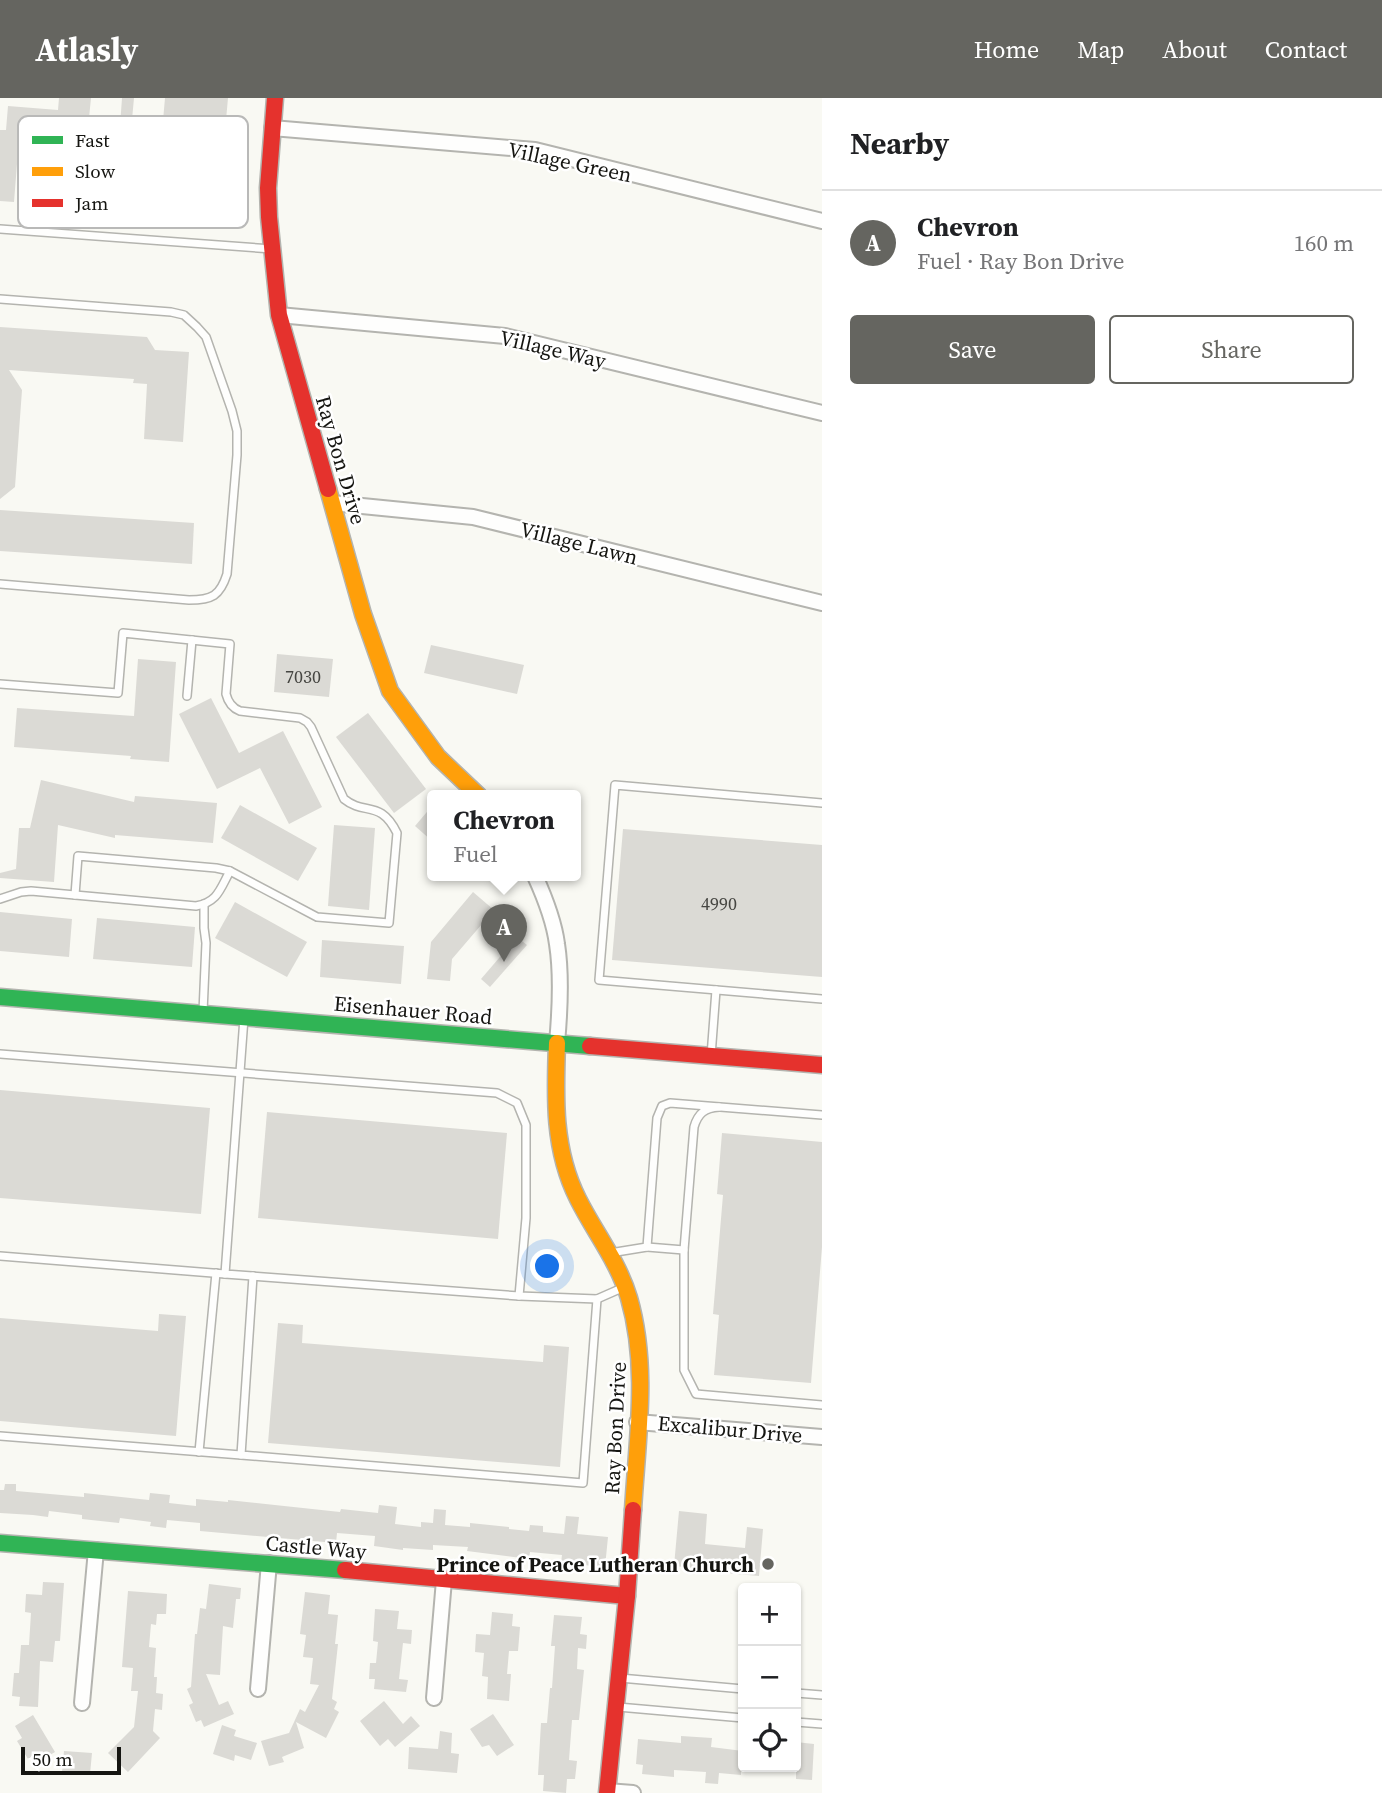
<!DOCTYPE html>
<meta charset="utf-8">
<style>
body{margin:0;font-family:"Source Serif 4",serif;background:#f2f2f2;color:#202124}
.controls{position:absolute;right:21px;bottom:21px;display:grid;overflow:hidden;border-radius:7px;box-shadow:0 2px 5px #0004}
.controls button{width:63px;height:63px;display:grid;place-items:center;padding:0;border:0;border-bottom:2px solid #e0e0e0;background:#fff;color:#202124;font:35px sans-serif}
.scale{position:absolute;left:21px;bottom:18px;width:100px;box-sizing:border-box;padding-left:7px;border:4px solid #151511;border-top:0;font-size:19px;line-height:24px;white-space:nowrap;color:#151511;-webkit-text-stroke:5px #fff;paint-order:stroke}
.you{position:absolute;left:548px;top:1169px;width:24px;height:24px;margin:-18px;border:5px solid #fff;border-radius:50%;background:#1a73e8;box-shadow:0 0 0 10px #1a73e833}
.badge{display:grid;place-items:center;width:46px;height:46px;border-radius:50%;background:#656560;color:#fff;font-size:23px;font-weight:700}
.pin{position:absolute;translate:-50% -58px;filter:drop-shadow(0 2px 4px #0008)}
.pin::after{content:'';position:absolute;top:37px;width:24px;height:21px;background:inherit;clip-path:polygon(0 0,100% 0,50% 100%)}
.popup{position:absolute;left:427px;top:692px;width:154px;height:91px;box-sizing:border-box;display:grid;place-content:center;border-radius:7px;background:#fff;filter:drop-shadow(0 2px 5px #0005);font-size:23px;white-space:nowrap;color:#757577}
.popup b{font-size:26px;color:#202124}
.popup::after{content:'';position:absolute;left:50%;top:100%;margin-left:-14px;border:14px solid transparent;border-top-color:#fff}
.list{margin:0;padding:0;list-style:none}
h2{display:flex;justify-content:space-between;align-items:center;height:91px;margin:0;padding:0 28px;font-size:30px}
h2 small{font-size:23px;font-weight:400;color:#757577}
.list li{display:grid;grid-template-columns:46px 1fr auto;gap:21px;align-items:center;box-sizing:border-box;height:105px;padding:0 28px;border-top:2px solid #e0e0e0}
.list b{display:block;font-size:26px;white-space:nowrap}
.list p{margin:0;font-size:23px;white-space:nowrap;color:#757577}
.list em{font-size:23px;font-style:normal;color:#757577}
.actions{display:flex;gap:14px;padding:21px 28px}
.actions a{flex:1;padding:16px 0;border:2px solid #656560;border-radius:7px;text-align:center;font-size:24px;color:#656560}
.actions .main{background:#656560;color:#fff}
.icon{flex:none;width:38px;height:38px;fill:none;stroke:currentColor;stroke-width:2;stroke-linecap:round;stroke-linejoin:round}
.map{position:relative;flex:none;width:822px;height:1695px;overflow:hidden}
header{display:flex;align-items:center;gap:42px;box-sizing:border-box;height:98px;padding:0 35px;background:#656560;color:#fff}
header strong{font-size:33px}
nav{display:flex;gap:38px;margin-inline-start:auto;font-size:24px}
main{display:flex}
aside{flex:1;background:#fff}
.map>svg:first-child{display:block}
.building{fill:#dbdad5}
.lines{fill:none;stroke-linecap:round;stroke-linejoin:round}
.lane-casing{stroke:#b4b4af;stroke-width:10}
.street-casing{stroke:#b4b4af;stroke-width:18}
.fast-casing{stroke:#b4b4af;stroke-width:19}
.slow-casing{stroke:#b4b4af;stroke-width:19}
.jam-casing{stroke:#b4b4af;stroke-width:19}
.lane{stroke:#fefefd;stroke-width:7}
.street{stroke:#fefefd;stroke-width:14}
.fast{stroke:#30b455;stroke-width:16}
.slow{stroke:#ff9f0a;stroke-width:16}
.jam{stroke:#e5322d;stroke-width:16}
.poi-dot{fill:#656560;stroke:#fff;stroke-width:2.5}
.labels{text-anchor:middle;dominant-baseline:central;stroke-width:5;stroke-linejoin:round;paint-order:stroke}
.number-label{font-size:18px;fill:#464642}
.street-label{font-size:21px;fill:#151511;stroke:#fff}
.poi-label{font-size:21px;font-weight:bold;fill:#151511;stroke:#fff;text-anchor:end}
.key{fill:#fff;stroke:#b9b9b8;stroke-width:2}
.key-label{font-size:19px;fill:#151511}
</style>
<header>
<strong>Atlasly</strong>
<nav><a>Home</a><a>Map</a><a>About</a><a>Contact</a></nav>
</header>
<main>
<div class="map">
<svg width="822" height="1695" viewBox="0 0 822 1695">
<rect width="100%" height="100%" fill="#f9f9f3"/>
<g class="building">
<polygon points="59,0 91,0 88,30 97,31 97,40 119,42 122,0 134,0 130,43 141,44 139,66 159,68 165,0 228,0 226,22 196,20 194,41 233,44 230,78 220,77 216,122 185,119 187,105 148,102 150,77 123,75 120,113 86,110 87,101 43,97 45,66 60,67 64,27 36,25 32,67 17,66 14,104 0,103 0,32 6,32 8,8 58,12"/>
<polygon points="0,229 147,239 155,252 189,254 183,344 144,341 147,286 133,285 134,281 9,272 22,292 15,389 0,401"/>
<polygon points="0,412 194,425 192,466 0,453"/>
<polygon points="431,547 524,567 517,596 424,575"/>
<polygon points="277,556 333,561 329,599 274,594"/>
<polygon points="138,561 176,564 169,664 130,661 131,658 14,649 17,610 134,618"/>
<polygon points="211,600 239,655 283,633 322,709 289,726 260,670 217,691 179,616"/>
<polygon points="368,615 426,691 394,715 336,639"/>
<polygon points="41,682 134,704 135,698 217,705 213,745 115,737 115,740 58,727 54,784 0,780 0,775 16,771 19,730 30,730"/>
<polygon points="240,707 317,750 298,783 221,740"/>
<polygon points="432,708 432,743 415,728"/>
<polygon points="334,727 375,730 369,812 328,808"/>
<polygon points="623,731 822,747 822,879 612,862"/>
<polygon points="473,794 494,812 452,861 450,883 427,881 431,844"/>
<polygon points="235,804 307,844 287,879 215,840"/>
<polygon points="0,814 72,821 69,859 0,853"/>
<polygon points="97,820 195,829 192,869 93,861"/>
<polygon points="517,839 527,847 490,889 481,881"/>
<polygon points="322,842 404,848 401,886 320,879"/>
<polygon points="0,992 210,1010 201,1116 0,1100"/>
<polygon points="267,1014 507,1035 498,1141 258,1120"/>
<polygon points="722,1035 822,1044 822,1149 811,1285 714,1277 719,1217 713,1216 723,1097 717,1096"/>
<polygon points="159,1216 186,1218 176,1338 0,1323 0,1220 158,1233"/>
<polygon points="278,1225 303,1227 302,1245 543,1264 544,1247 569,1249 560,1369 268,1345"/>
<polygon points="5,1386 16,1386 16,1393 84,1399 84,1395 149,1402 150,1395 170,1397 169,1405 196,1408 196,1401 228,1404 228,1402 340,1414 341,1411 378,1415 379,1407 397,1409 395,1426 421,1429 421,1424 433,1425 434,1411 446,1412 445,1427 470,1429 470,1425 509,1429 509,1431 529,1433 530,1427 543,1428 543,1434 564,1436 566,1418 579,1419 577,1436 608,1439 605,1469 561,1465 562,1457 530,1454 529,1461 467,1453 468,1449 433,1447 433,1452 403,1450 403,1452 374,1448 375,1438 337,1435 336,1445 200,1433 200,1425 167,1422 166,1430 150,1428 151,1424 120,1420 119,1425 82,1421 82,1417 49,1413 48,1419 33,1417 0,1415 0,1392 4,1392"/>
<polygon points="679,1413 707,1416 705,1446 745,1450 747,1429 763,1431 759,1478 703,1473 704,1471 674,1468"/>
<polygon points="43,1484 64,1485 60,1543 55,1543 53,1564 40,1563 38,1609 19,1608 20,1599 12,1598 14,1575 19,1575 21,1547 29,1547 31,1515 25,1514 26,1496 42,1497"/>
<polygon points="209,1486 241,1490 240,1501 236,1501 233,1530 223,1528 220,1577 206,1576 219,1607 228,1603 234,1616 204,1629 201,1622 196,1624 189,1607 193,1605 187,1591 191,1589 195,1536 197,1536 200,1510 206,1511"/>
<polygon points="128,1493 167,1496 166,1516 157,1516 156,1527 151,1526 149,1549 156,1550 154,1579 157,1579 156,1595 163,1596 162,1612 155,1611 153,1633 160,1640 128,1674 108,1655 134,1629 138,1593 131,1593 133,1570 122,1569"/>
<polygon points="305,1494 330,1497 328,1516 338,1517 335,1546 338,1546 332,1601 337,1604 334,1611 339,1614 326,1640 296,1624 304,1650 282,1659 284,1664 269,1668 261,1643 289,1635 300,1611 305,1614 319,1587 310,1586 313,1560 303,1559 306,1537 300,1536"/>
<polygon points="375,1511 399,1513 397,1531 412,1532 411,1546 403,1545 399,1581 408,1582 406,1594 374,1591 375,1581 369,1581 370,1565 376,1565 378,1544 373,1543"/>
<polygon points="492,1514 513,1516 512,1528 520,1529 518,1553 509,1553 507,1576 511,1576 509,1603 487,1601 488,1579 482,1578 484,1555 475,1554 476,1536 490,1537"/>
<polygon points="554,1517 582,1519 580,1536 587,1537 586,1551 578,1550 577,1571 584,1572 579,1622 572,1622 569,1662 577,1663 575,1681 567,1681 566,1695 543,1693 544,1677 538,1677 541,1625 547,1625 550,1590 552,1590 555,1548 551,1548"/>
<polygon points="384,1603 403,1626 411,1618 420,1628 395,1649 388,1641 380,1648 360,1623"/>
<polygon points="493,1616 514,1647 497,1658 489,1647 482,1649 470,1631"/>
<polygon points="33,1617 55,1654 38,1664 34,1658 28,1661 17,1643 22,1640 15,1628"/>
<polygon points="222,1627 236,1632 234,1638 257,1645 251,1662 235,1657 234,1663 213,1656"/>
<polygon points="440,1633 452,1635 451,1655 459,1656 457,1675 408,1671 409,1649 438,1651"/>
<polygon points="681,1638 712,1640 711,1649 743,1653 743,1671 741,1671 741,1677 719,1675 718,1686 705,1685 706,1674 674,1672 674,1679 642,1676 643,1667 636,1666 638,1641 681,1645"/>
<polygon points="796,1644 814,1646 812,1682 796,1681"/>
<polygon points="64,1653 92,1655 90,1676 62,1674"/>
</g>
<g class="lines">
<defs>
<g id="lane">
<polyline points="0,131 272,151"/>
<path d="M0,201l171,13 13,3 13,12 9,10 26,74 5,20v24l-10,119c-7,22 -15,26 -38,26l-189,-16"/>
<path d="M0,586l118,9 5,-60 107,11 -4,50c2,8 6,14 14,17l60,7 7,4 4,5 33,72c21,17 36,0 53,34l-8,90 -72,-6 -87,-46 -14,-3 -138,-12 -3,39"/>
<polyline points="187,598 192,542"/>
<polyline points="822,705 615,687 599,882 822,901"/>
<path d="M0,801l21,-7 10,-1 165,15c22,-4 24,-17 34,-35"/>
<polyline points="203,914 206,845 204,830 204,806"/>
<polyline points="244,920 225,1176 519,1198 597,1201 622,1190"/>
<polyline points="0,956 497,995 517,1005 526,1027 526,1120 519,1198"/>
<polyline points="711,958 716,892"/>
<path d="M719,1009c-14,1 -21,6 -25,20l-10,123v120l12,24 126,11"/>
<polyline points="647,1149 684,1152"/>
<polyline points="610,1155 647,1149 657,1020 662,1008 670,1005 822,1017"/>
<polyline points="0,1158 225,1176"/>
<polyline points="253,1178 241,1357 583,1385 597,1201"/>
<polyline points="0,1338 241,1357"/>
<polyline points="199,1354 216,1175"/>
<polyline points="620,1580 743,1591"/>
<polyline points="796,1595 822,1597"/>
<polyline points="618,1609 743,1620"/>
<polyline points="796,1624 822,1626"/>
</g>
<g id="street">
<polyline points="272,30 535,52 822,123"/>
<polyline points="279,217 505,238 822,315"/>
<polyline points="332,405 473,419 822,505"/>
<path d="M535,778c10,22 19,45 22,68 5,32 3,66 0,99"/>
<polyline points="637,1324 822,1339"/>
<polyline points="258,1591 269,1465"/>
<polyline points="434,1600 444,1482"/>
<polyline points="82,1605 96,1452"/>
<polyline points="607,1693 633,1695"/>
</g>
<g id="fast">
<polyline points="0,899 590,948"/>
<polyline points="0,1445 345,1472"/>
</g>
<g id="slow">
<polyline points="328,391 363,516 390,593 438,659 479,698"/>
<path d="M557,945c-2,54 -4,107 21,156 17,34 40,62 51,99 20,69 8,142 4,212"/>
</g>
<g id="jam">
<polyline points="275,0 268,90 269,119 279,217 328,391"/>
<polyline points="590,948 822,967"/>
<polyline points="345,1472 627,1498"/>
<polyline points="607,1695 627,1498 633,1412"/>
</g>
</defs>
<use href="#lane" class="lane-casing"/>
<use href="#street" class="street-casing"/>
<use href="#fast" class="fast-casing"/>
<use href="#slow" class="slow-casing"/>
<use href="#jam" class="jam-casing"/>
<use href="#lane" class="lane"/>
<use href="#street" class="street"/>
<use href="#fast" class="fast"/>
<use href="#slow" class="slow"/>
<use href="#jam" class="jam"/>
</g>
<circle class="poi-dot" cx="768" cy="1466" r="7"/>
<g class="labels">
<g class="number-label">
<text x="303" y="578">7030</text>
<text x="719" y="805">4990</text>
</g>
<g class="street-label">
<text transform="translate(570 64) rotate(12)">Village Green</text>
<text transform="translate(553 251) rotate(13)">Village Way</text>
<text transform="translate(341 362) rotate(74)">Ray Bon Drive</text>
<text transform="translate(579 445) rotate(14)">Village Lawn</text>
<text transform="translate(413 912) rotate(5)">Eisenhauer Road</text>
<text transform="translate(615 1330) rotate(-87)">Ray Bon Drive</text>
<text transform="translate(730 1331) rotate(5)">Excalibur Drive</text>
<text transform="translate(316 1449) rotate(5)">Castle Way</text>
</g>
<g class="poi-label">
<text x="754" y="1466">Prince of Peace Lutheran Church</text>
</g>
</g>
<rect x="18" y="18" width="230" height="112" rx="10" class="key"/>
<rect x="32" y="38" width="31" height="8" fill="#30b455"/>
<rect x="32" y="69" width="31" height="9" fill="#ff9f0a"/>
<rect x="32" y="101" width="31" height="8" fill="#e5322d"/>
<g class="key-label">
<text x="75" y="49">Fast</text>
<text x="75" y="80">Slow</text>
<text x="75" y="112">Jam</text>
</g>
</svg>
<div class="controls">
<button>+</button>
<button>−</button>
<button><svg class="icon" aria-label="locate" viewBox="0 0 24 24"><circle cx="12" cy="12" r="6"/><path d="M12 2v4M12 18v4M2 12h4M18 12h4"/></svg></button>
</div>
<div class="scale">50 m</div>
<div class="you"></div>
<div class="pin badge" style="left:504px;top:864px">A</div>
<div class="popup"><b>Chevron</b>Fuel</div>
</div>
<aside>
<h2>Nearby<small></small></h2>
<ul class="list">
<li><span class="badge">A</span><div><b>Chevron</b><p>Fuel · Ray Bon Drive</p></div><em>160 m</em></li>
</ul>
<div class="actions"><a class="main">Save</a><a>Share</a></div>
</aside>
</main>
